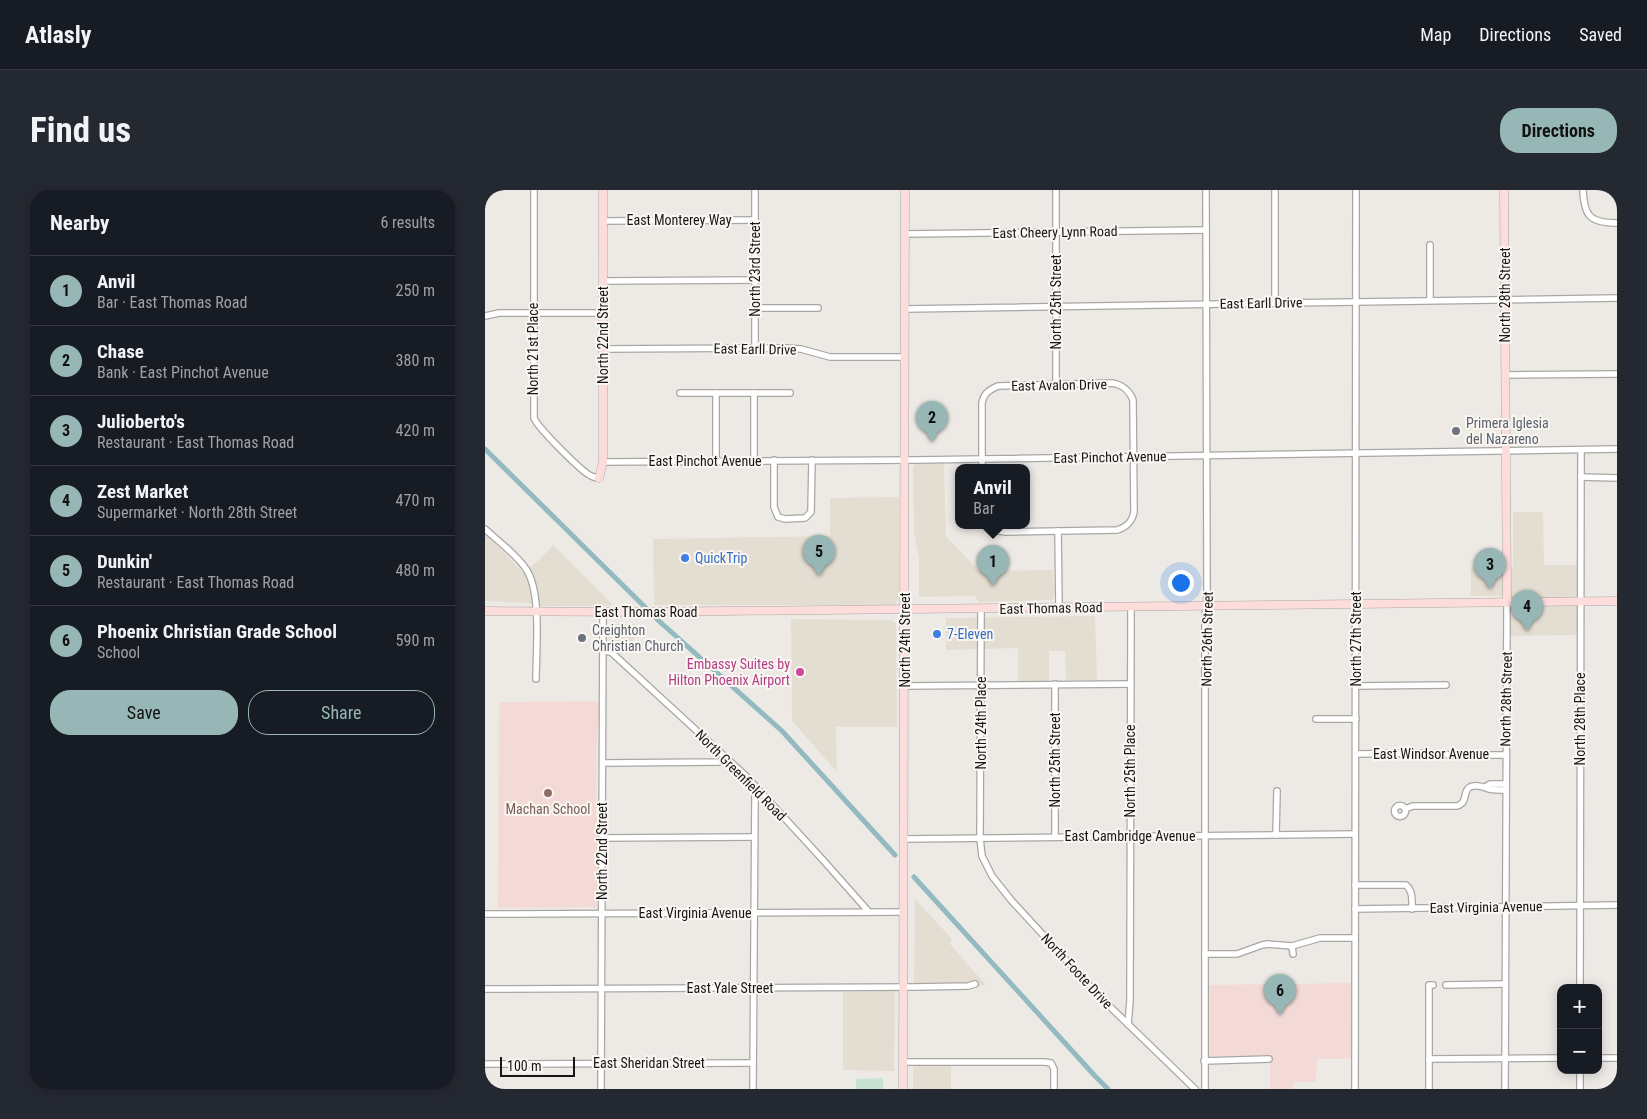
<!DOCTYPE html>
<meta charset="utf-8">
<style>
body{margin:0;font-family:"Roboto Condensed",sans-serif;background:#242831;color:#f1f3f6}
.controls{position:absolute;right:15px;bottom:15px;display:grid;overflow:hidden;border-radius:10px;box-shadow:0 2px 12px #0003}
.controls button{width:45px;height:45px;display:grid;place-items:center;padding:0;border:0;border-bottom:1px solid #363941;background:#171b24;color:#f1f3f6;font:25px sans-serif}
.scale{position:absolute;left:15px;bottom:12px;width:75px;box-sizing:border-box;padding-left:5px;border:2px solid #171615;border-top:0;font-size:14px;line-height:18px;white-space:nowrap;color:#171615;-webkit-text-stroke:4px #faf7f3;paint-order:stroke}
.you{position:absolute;left:695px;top:392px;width:18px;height:18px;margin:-12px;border:4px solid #fff;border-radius:50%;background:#1a73e8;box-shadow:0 0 0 8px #1a73e833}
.badge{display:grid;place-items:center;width:32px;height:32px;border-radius:50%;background:#96b7b5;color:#111;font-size:16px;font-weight:700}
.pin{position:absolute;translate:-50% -41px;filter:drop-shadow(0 1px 2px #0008)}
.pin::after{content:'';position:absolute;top:26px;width:18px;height:15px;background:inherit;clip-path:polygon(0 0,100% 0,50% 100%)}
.popup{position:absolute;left:470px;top:274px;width:75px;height:65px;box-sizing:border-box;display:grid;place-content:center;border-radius:10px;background:#171b24;filter:drop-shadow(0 1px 4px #0005);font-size:16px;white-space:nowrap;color:#9ea1a6}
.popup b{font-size:19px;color:#f1f3f6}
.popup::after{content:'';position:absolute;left:50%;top:100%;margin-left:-10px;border:10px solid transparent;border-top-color:#171b24}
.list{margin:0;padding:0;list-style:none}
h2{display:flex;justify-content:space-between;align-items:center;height:65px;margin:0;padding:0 20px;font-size:21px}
h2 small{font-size:16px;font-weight:400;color:#9ea1a6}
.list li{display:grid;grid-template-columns:32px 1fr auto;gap:15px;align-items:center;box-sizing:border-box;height:70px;padding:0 20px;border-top:1px solid #363941}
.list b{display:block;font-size:19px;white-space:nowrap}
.list p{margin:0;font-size:16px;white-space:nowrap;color:#9ea1a6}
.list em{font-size:16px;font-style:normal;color:#9ea1a6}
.actions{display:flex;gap:10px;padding:15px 20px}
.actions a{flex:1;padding:11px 0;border:1px solid #96b7b5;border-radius:20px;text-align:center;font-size:18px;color:#96b7b5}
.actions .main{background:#96b7b5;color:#111}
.map{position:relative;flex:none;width:1132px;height:899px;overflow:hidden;border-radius:20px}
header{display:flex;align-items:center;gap:30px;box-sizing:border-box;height:70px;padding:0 25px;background:#171b24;border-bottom:1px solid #363941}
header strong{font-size:24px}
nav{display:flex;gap:28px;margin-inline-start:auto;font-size:18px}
.intro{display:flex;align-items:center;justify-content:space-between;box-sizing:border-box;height:120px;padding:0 30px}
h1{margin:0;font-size:35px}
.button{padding:12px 22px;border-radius:20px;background:#96b7b5;color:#111;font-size:18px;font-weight:700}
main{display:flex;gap:30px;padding:0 30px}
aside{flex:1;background:#171b24;border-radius:20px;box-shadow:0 2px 12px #0003}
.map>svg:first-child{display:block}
.built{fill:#e4ddd2}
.education{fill:#f4dad6}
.green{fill:#c8e3d3}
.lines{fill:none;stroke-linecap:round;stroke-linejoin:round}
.canal{stroke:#93bac0;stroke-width:5}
.street-casing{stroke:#a9a7a3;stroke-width:8}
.secondary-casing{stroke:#a9a7a3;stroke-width:9}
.street{stroke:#fff;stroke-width:5.5}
.secondary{stroke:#fddddc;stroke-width:8}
.worship-dot{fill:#6b7280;stroke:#faf7f3;stroke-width:2}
.shop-dot{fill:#3f7fe0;stroke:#faf7f3;stroke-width:2}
.hotel-dot{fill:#d1479c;stroke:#faf7f3;stroke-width:2}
.education-dot{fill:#8d6e63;stroke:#faf7f3;stroke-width:2}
.labels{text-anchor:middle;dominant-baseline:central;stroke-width:4;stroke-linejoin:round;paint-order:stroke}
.street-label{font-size:14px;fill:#171615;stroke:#faf7f3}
.worship-label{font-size:14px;fill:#5b616d;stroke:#faf7f3;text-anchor:start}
.shop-label{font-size:14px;fill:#366cbe;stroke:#faf7f3;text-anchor:start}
.hotel-label{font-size:14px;fill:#b23c85;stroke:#faf7f3;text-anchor:end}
.education-label{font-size:14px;fill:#785e54;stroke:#faf7f3}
</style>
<header>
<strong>Atlasly</strong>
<nav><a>Map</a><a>Directions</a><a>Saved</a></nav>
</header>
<div class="intro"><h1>Find us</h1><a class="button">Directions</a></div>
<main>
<aside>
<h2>Nearby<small>6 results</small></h2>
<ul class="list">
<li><span class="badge">1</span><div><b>Anvil</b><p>Bar · East Thomas Road</p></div><em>250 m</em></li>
<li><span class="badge">2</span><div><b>Chase</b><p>Bank · East Pinchot Avenue</p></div><em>380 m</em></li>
<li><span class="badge">3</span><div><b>Julioberto's</b><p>Restaurant · East Thomas Road</p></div><em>420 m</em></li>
<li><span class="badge">4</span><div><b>Zest Market</b><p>Supermarket · North 28th Street</p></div><em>470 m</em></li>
<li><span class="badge">5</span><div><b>Dunkin'</b><p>Restaurant · East Thomas Road</p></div><em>480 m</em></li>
<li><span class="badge">6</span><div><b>Phoenix Christian Grade School</b><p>School</p></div><em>590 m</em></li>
</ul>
<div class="actions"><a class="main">Save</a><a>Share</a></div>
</aside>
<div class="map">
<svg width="1132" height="899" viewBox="0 0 1132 899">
<rect width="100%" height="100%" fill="#edeae6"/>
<g class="built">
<polygon points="459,273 461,346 494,381 568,380 569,407 567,410 494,412 490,406 434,407 434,368 429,344 428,277 431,274"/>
<polygon points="414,307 414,409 409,415 169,415 168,349 345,346 345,308"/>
<polygon points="1028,322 1058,322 1059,375 1092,375 1093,445 1025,446 1024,406 986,406 986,377 1028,377"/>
<polygon points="0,344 19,362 38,383 55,369 68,355 126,413 126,416 55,416 42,413 0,411"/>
<polygon points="610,426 612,490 581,490 580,461 564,461 564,491 533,491 533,458 461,460 461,428"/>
<polygon points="306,429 407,430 411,434 412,537 351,537 352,582 307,531"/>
<polygon points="125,434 150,434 158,440 135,464 124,453 124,437"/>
<polygon points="430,709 467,749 465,754 501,795 429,795"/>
<polygon points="410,801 409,881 358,880 358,802"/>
<polygon points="439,875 466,875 466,899 428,899 428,877"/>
</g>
<g class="education">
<polygon points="114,511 114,534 112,541 111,625 114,633 113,716 111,717 13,718 14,512"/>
<polygon points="866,793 866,869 832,869 831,892 809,892 808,899 785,899 785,866 723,867 723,795"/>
</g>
<polygon class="green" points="398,888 398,899 371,899 371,889"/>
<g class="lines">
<g class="canal">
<polyline points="0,259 174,431 297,541 410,665"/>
<polyline points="429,687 610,886 623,899"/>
</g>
<defs>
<g id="street">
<path d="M49,0v228c4,10 47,53 57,58 3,1 5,2 8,2"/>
<polyline points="571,0 571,195"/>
<polyline points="790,0 790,113"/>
<path d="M1098,0c1,26 7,33 34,33"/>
<polyline points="119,31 270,30"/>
<polyline points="420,44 721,40"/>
<polyline points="945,55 945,110"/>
<polyline points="119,91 270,90"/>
<polyline points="270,118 333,118"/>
<polyline points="420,119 1132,108"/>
<polyline points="0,126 14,123 119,123"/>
<polyline points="270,158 270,0"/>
<polyline points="119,159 300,158 316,159 345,167 420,167"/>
<polyline points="1021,185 1132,184"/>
<polyline points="195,203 305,203"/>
<polyline points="269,203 269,270"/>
<polyline points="289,270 289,317 293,327 300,329 320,328 326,322 327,270"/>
<polyline points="231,271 231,203"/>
<polyline points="118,272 430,270 1132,259"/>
<path d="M497,277v-64c2,-10 7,-13 16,-17l114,-3c11,2 17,7 21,17l1,112c-2,10 -7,15 -17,18l-111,2 -7,-1 -12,-6"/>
<polyline points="1096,287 1132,288"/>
<path d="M0,339c13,12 31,25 41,40 16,23 10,82 10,110"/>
<polyline points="573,341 574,418"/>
<polyline points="496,419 495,648 497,666 507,686 526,710 616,808 710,899"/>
<polyline points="118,461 126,462 262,587 338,670 384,722"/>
<polyline points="570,494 570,646"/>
<polyline points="420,496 645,494"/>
<polyline points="871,496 961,495"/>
<polyline points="831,529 871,529"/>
<polyline points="871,564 941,563 968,565 1021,565"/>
<polyline points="118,573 234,572 241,569"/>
<polyline points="1000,597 1005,594 1021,594"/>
<circle cx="915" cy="621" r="5.5"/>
<path d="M920,619l8,-3h44c12,-4 5,-15 13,-19 5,-3 14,0 19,2 5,1 12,1 16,1"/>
<polyline points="791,645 792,601"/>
<polyline points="117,648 269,647"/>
<polyline points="419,649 870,644"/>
<path d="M870,695h51c7,6 6,15 6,24"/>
<polyline points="870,719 1132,715"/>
<polyline points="0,724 419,722"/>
<polyline points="807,756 808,764"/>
<polyline points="720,764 752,764 777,755 783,754 807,756 835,748 870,748"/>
<polyline points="961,795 1020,794"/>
<polyline points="1095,798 1096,260"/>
<polyline points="0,799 429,797 483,796 490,794"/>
<polyline points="643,834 645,811 646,417"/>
<polyline points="1113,868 1132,868"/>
<polyline points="944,869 1076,868"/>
<polyline points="719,871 784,869"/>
<polyline points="418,872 559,872 566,873 569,879 569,899"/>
<polyline points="0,874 268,873"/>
<polyline points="1095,880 1095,899"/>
<polyline points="116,899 118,422"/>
<polyline points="268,899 270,604 273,599"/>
<polyline points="720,899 720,428 722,405 721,0"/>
<polyline points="870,899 871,0"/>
<polyline points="944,899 944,795 948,795"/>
<polyline points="1020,899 1022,413"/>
</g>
<g id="secondary">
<polyline points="1019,0 1022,413"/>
<polyline points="114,288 118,272 118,0"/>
<polyline points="0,421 155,422 1132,411"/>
<polyline points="418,899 420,0"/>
</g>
</defs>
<use href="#street" class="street-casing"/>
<use href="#secondary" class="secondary-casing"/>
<use href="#street" class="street"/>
<use href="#secondary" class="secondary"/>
</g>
<g class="worship-dot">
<circle cx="971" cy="241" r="5"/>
<circle cx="97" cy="448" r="5"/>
</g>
<g class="shop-dot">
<circle cx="200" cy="368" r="5"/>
<circle cx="452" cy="444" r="5"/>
</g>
<circle class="hotel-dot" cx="315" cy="482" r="5"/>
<circle class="education-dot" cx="63" cy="603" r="5"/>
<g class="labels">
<g class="street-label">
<text x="194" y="30">East Monterey Way</text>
<text transform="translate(570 42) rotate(-1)">East Cheery Lynn Road</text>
<text transform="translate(270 79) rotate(-90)">North 23rd Street</text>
<text transform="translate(1020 105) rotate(-90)">North 28th Street</text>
<text transform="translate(571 112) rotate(-90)">North 25th Street</text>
<text transform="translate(776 113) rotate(-1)">East Earll Drive</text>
<text transform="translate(118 145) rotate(-90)">North 22nd Street</text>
<text transform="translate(48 159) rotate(-90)">North 21st Place</text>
<text transform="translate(270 159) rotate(1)">East Earll Drive</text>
<text transform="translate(574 195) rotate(-1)">East Avalon Drive</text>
<text transform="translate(625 267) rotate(-1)">East Pinchot Avenue</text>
<text x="220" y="271">East Pinchot Avenue</text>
<text transform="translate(566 418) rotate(-1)">East Thomas Road</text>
<text x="161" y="422">East Thomas Road</text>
<text transform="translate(722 449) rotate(-89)">North 26th Street</text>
<text transform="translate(871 449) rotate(-90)">North 27th Street</text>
<text transform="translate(420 450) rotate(-90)">North 24th Street</text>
<text transform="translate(1021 509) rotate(-89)">North 28th Street</text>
<text transform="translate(1095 529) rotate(-90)">North 28th Place</text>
<text transform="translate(496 533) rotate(-90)">North 24th Place</text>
<text x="946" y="564">East Windsor Avenue</text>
<text transform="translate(570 570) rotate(-90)">North 25th Street</text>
<text transform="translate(645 581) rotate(-90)">North 25th Place</text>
<text transform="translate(256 585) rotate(45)">North Greenfield Road</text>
<text x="645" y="646">East Cambridge Avenue</text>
<text transform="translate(117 661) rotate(-90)">North 22nd Street</text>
<text transform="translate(1001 717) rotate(-1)">East Virginia Avenue</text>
<text x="210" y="723">East Virginia Avenue</text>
<text transform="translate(592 781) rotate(47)">North Foote Drive</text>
<text x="245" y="798">East Yale Street</text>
<text x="164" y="873">East Sheridan Street</text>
</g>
<g class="worship-label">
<text x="981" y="233">Primera Iglesia<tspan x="981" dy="16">del Nazareno</tspan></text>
<text x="107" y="440">Creighton<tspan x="107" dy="16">Christian Church</tspan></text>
</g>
<g class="shop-label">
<text x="210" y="368">QuickTrip</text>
<text x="462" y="444">7-Eleven</text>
</g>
<g class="hotel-label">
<text x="305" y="474">Embassy Suites by<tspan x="305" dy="16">Hilton Phoenix Airport</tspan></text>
</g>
<g class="education-label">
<text x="63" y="619">Machan School</text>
</g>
</g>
</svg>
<div class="controls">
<button>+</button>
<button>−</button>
</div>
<div class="scale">100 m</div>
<div class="you"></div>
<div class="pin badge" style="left:508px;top:396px">1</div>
<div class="popup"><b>Anvil</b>Bar</div>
<div class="pin badge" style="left:447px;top:252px">2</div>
<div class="pin badge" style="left:1005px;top:399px">3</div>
<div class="pin badge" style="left:1042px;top:441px">4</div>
<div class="pin badge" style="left:334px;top:386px">5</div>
<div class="pin badge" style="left:795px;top:825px">6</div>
</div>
</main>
